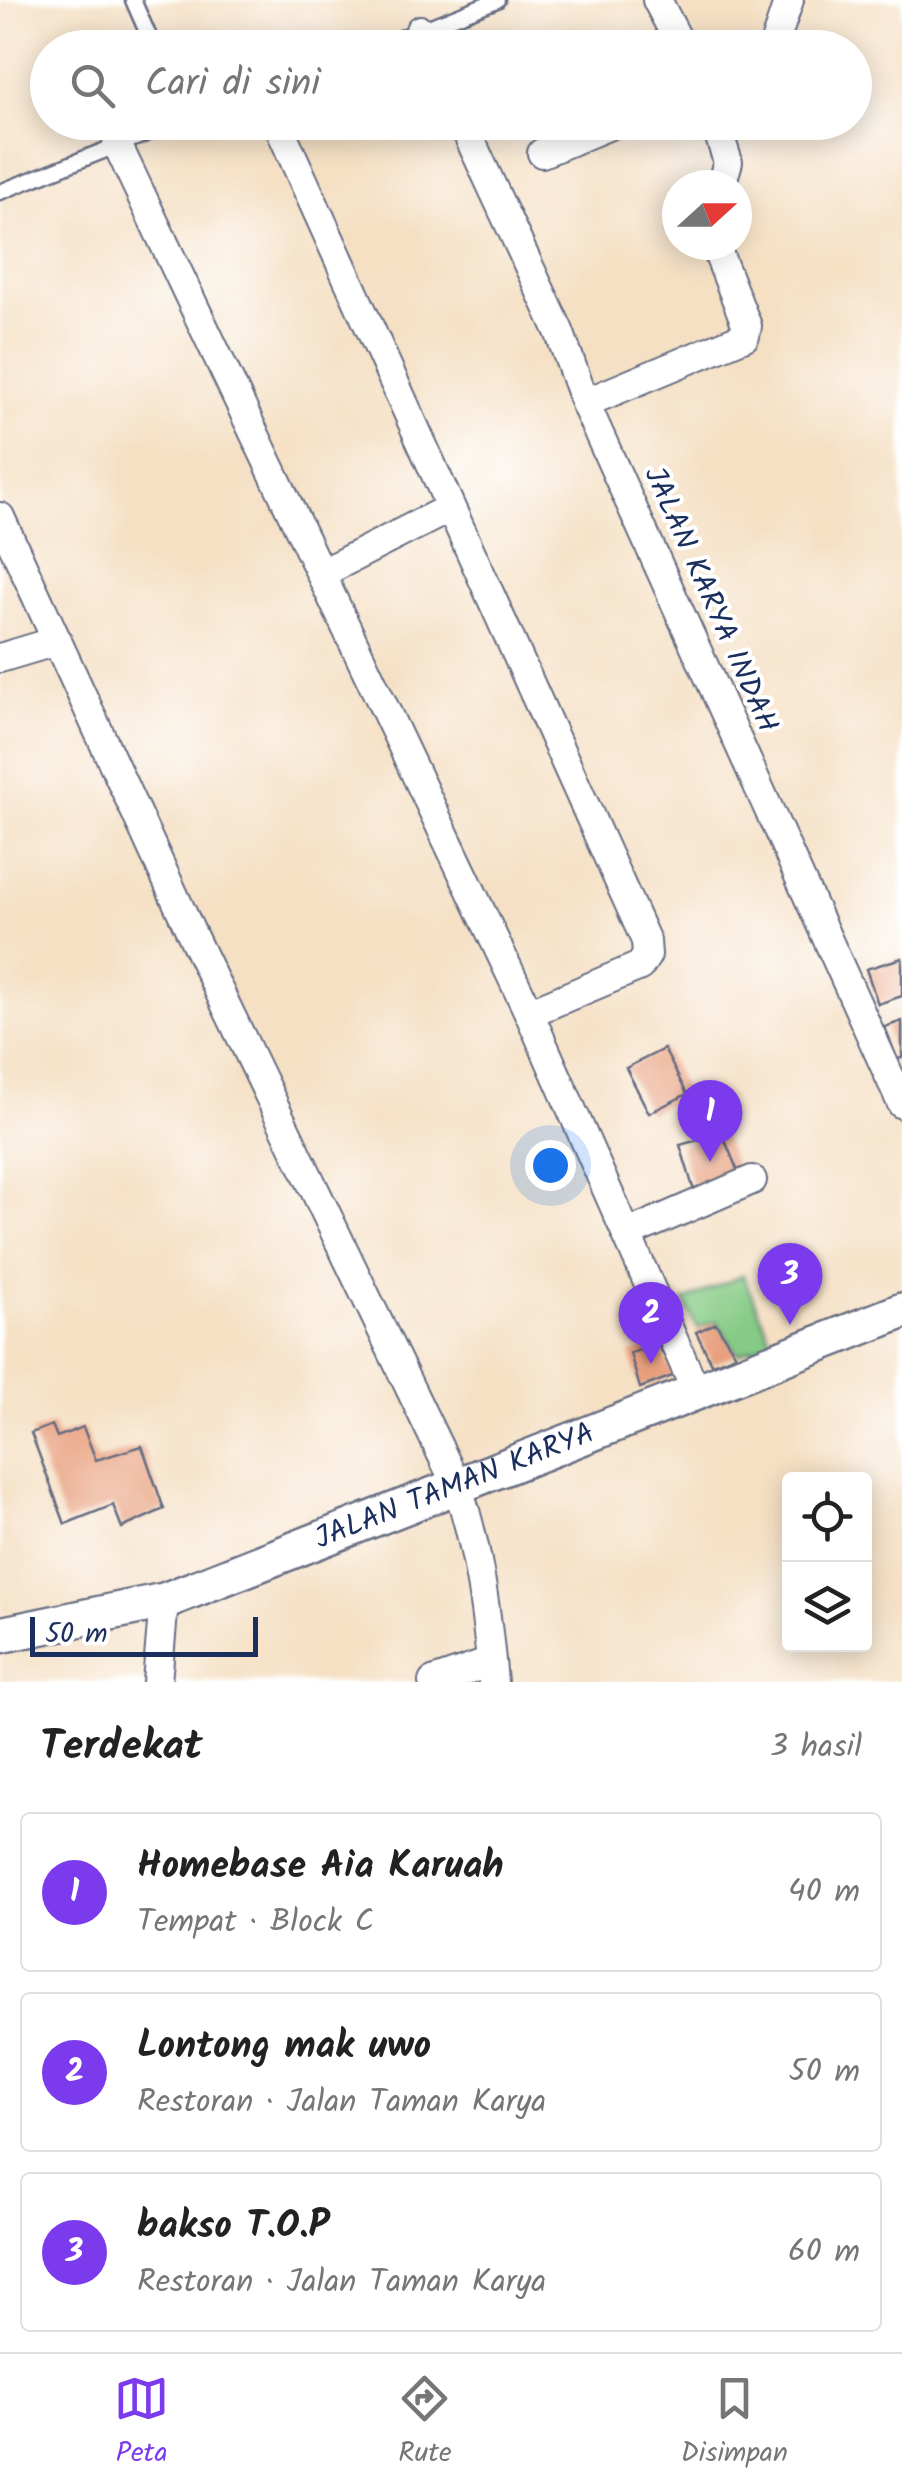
<!DOCTYPE html>
<html lang="id">
<meta charset="utf-8">
<style>
body{margin:0;font-family:Kalam,sans-serif;background:#f2f2f2;color:#222}
.controls{position:absolute;right:30px;bottom:30px;display:grid;overflow:hidden;border-radius:10px;box-shadow:0 5px 25px #0003}
.controls button{width:90px;height:90px;display:grid;place-items:center;padding:0;border:0;border-bottom:2px solid #e0e0e0;background:#fff;color:#222;font:50px sans-serif}
.compass{position:absolute;left:662px;top:170px;width:90px;height:90px;border-radius:50%;background:#fff;box-shadow:0 5px 25px #0003;rotate:69deg}
.scale{position:absolute;left:30px;bottom:25px;width:228px;box-sizing:border-box;padding-left:10px;border:5px solid #1b2f5e;border-top:0;font-size:28px;line-height:35px;white-space:nowrap;color:#1b2f5e;-webkit-text-stroke:8px #fff;paint-order:stroke}
.you{position:absolute;left:550px;top:1165px;width:35px;height:35px;margin:-25px;border:8px solid #fff;border-radius:50%;background:#1a73e8;box-shadow:0 0 0 15px #1a73e833}
.badge{display:grid;place-items:center;width:65px;height:65px;border-radius:50%;background:#7c3aed;color:#fff;font-size:32px;font-weight:700}
.pin{position:absolute;translate:-50% -82px;filter:drop-shadow(0 2px 5px #0008)}
.pin::after{content:'';position:absolute;top:52px;width:35px;height:30px;background:inherit;clip-path:polygon(0 0,100% 0,50% 100%)}
.list{margin:0;padding:0;list-style:none}
h2{display:flex;justify-content:space-between;align-items:center;height:130px;margin:0;padding:0 40px;font-size:42px}
h2 small{font-size:32px;font-weight:400;color:#767676}
.list li{display:grid;grid-template-columns:65px 1fr auto;gap:30px;align-items:center;box-sizing:border-box;height:160px;margin:0 20px 20px;padding:0 20px;border:2px solid #e0e0e0;border-radius:10px}
.list b{display:block;font-size:38px;white-space:nowrap}
.list p{margin:0;font-size:32px;white-space:nowrap;color:#767676}
.list em{font-size:32px;font-style:normal;color:#767676}
.icon{flex:none;width:55px;height:55px;fill:none;stroke:currentColor;stroke-width:2;stroke-linecap:round;stroke-linejoin:round}
.map{position:relative;flex:none;width:902px;height:1682px;overflow:hidden}
.search{position:absolute;background:#fff;box-shadow:0 5px 25px #0003;left:30px;right:30px;top:30px;height:110px;display:flex;align-items:center;gap:25px;box-sizing:border-box;padding:0 35px;border-radius:55px;color:#767676;font-size:38px}
.sheet{height:670px;background:#fff}
nav{display:flex;justify-content:space-around;align-items:center;box-sizing:border-box;height:140px;border-top:2px solid #e0e0e0;background:#fff;font-size:28px;color:#767676}
nav a{display:grid;justify-items:center;gap:5px}
nav .on{color:#7c3aed}
.map>svg:first-child{display:block}
.green{fill:#86cb85;stroke:#507d72;stroke-width:2.5}
.building{fill:#e89f7c}
.lines{fill:none;stroke-linecap:round;stroke-linejoin:round}
.service-casing{stroke:#676d82;stroke-width:19}
.minor-casing{stroke:#676d82;stroke-width:32}
.tertiary-casing{stroke:#676d82;stroke-width:40}
.service{stroke:#fff;stroke-width:14}
.minor{stroke:#fff;stroke-width:28}
.tertiary{stroke:#fff;stroke-width:35}
.labels{text-anchor:middle;dominant-baseline:central;stroke-width:8;stroke-linejoin:round;paint-order:stroke}
.street-label{font-size:30px;fill:#1b2f5e;stroke:#fff}
</style>
<div class="map">
<svg width="902" height="1682" viewBox="0 0 902 1682">
<rect width="100%" height="100%" fill="#fff"/>
<filter id="ink" filterUnits="userSpaceOnUse"><feTurbulence type="fractalNoise" baseFrequency=".01" numOctaves="2"/><feDisplacementMap in="SourceGraphic" scale="20" xChannelSelector="R" yChannelSelector="G"/><feConvolveMatrix kernelMatrix="1 2 1 2 8 2 1 2 1" color-interpolation-filters="sRGB"/></filter>
<filter id="wash" filterUnits="userSpaceOnUse"><feTurbulence type="fractalNoise" baseFrequency=".0048" numOctaves="4" result="noise"/><feDisplacementMap in="SourceGraphic" scale="40" xChannelSelector="R" yChannelSelector="G"/><feGaussianBlur stdDeviation="2.25" result="paint"/><feColorMatrix in="noise" values="0 0 0 0 0 0 0 0 0 0 0 0 0 0 0 0 0 1.4 0 .05"/><feComposite in="paint" operator="in"/></filter>
<g filter="url(#wash)">
<rect width="100%" height="100%" fill="#f5e0c4"/>
<polygon class="green" points="743,1275 772,1342 738,1354 717,1321 697,1328 684,1301"/>
<g id="blocks">
<g class="building">
<polygon points="902,958 902,996 878,1004 866,969"/>
<polygon points="902,1021 902,1058 897,1059 885,1027"/>
<polygon points="664,1049 687,1094 649,1113 626,1068"/>
<polygon points="722,1133 741,1179 695,1194 680,1145"/>
<polygon points="716,1323 736,1355 712,1364 696,1332"/>
<polygon points="658,1345 675,1375 640,1388 630,1353"/>
<polygon points="52,1425 57,1437 83,1427 96,1460 142,1446 164,1509 122,1528 113,1505 65,1524 31,1433"/>
</g>
</g>
</g>
<g filter="url(#ink)">
<use href="#blocks" fill-opacity="0" stroke="#676d82" stroke-width="2.5"/>
<g class="lines">
<defs>
<g id="service">
<polyline points="133,0 154,48"/>
<polyline points="375,48 497,0"/>
<polyline points="0,192 176,122"/>
</g>
<g id="minor">
<polyline points="657,0 682,48"/>
<polyline points="420,30 428,48"/>
<polyline points="773,48 789,0"/>
<polyline points="277,122 646,941 647,955 640,966 529,1013"/>
<polyline points="462,122 559,331 585,403 902,1104"/>
<polyline points="715,122 728,162 721,185"/>
<polyline points="117,144 529,1013 696,1391"/>
<polyline points="542,153 617,122"/>
<polyline points="585,403 745,336 747,326 715,245"/>
<path d="M0,517l194,422 264,549c21,63 29,128 35,194"/>
<polyline points="322,573 450,508"/>
<polyline points="0,658 57,641"/>
<polyline points="627,1234 752,1180"/>
<polyline points="157,1682 164,1601"/>
<polyline points="433,1682 491,1662"/>
</g>
<g id="tertiary">
<path id="s1" d="M0,1635l164,-34 738,-290"/>
</g>
</defs>
<use href="#service" class="service-casing"/>
<use href="#minor" class="minor-casing"/>
<use href="#tertiary" class="tertiary-casing"/>
<use href="#service" class="service"/>
<use href="#minor" class="minor"/>
<use href="#tertiary" class="tertiary"/>
</g>
</g>
<g class="labels">
<g class="street-label">
<text transform="translate(710 600) rotate(66)">JALAN KARYA INDAH</text>
<text stroke="none"><textPath href="#s1" startOffset="480">JALAN TAMAN KARYA</textPath></text>
</g>
</g>
</svg>
<div class="controls">
<button><svg class="icon" aria-label="locate" viewBox="0 0 24 24"><circle cx="12" cy="12" r="6"/><path d="M12 2v4M12 18v4M2 12h4M18 12h4"/></svg></button>
<button><svg class="icon" aria-label="layers" viewBox="0 0 24 24"><path d="M12 4l9 5-9 5-9-5zM3 14l9 5 9-5"/></svg></button>
</div>
<svg class="compass" viewBox="-18 -18 36 36"><path d="M0-13l5 13h-10z" fill="#e53935"/><path d="M0 13l5-13h-10z" fill="#767676"/></svg>
<div class="scale">50 m</div>
<div class="you"></div>
<div class="pin badge" style="left:710px;top:1162px">1</div>
<div class="pin badge" style="left:651px;top:1364px">2</div>
<div class="pin badge" style="left:790px;top:1325px">3</div>
<div class="search"><svg class="icon" aria-label="search" viewBox="0 0 24 24"><circle cx="10" cy="10" r="6"/><path d="M15 15l6 6"/></svg>Cari di sini</div>
</div>
<section class="sheet">
<h2>Terdekat<small>3 hasil</small></h2>
<ul class="list">
<li><span class="badge">1</span><div><b>Homebase Aia Karuah</b><p>Tempat · Block C</p></div><em>40 m</em></li>
<li><span class="badge">2</span><div><b>Lontong mak uwo</b><p>Restoran · Jalan Taman Karya</p></div><em>50 m</em></li>
<li><span class="badge">3</span><div><b>bakso T.O.P</b><p>Restoran · Jalan Taman Karya</p></div><em>60 m</em></li>
</ul>
</section>
<nav>
<a class="on"><svg class="icon" aria-label="map" viewBox="0 0 24 24"><path d="M3 6l6-2 6 2 6-2v14l-6 2-6-2-6 2zM9 4v14M15 6v14"/></svg>Peta</a>
<a><svg class="icon" aria-label="directions" viewBox="0 0 24 24"><path d="M12 3l9 9-9 9-9-9zM9 14v-3h6M13 9l2 2-2 2"/></svg>Rute</a>
<a><svg class="icon" aria-label="saved" viewBox="0 0 24 24"><path d="M7 4h10v16l-5-4-5 4z"/></svg>Disimpan</a>
</nav>
